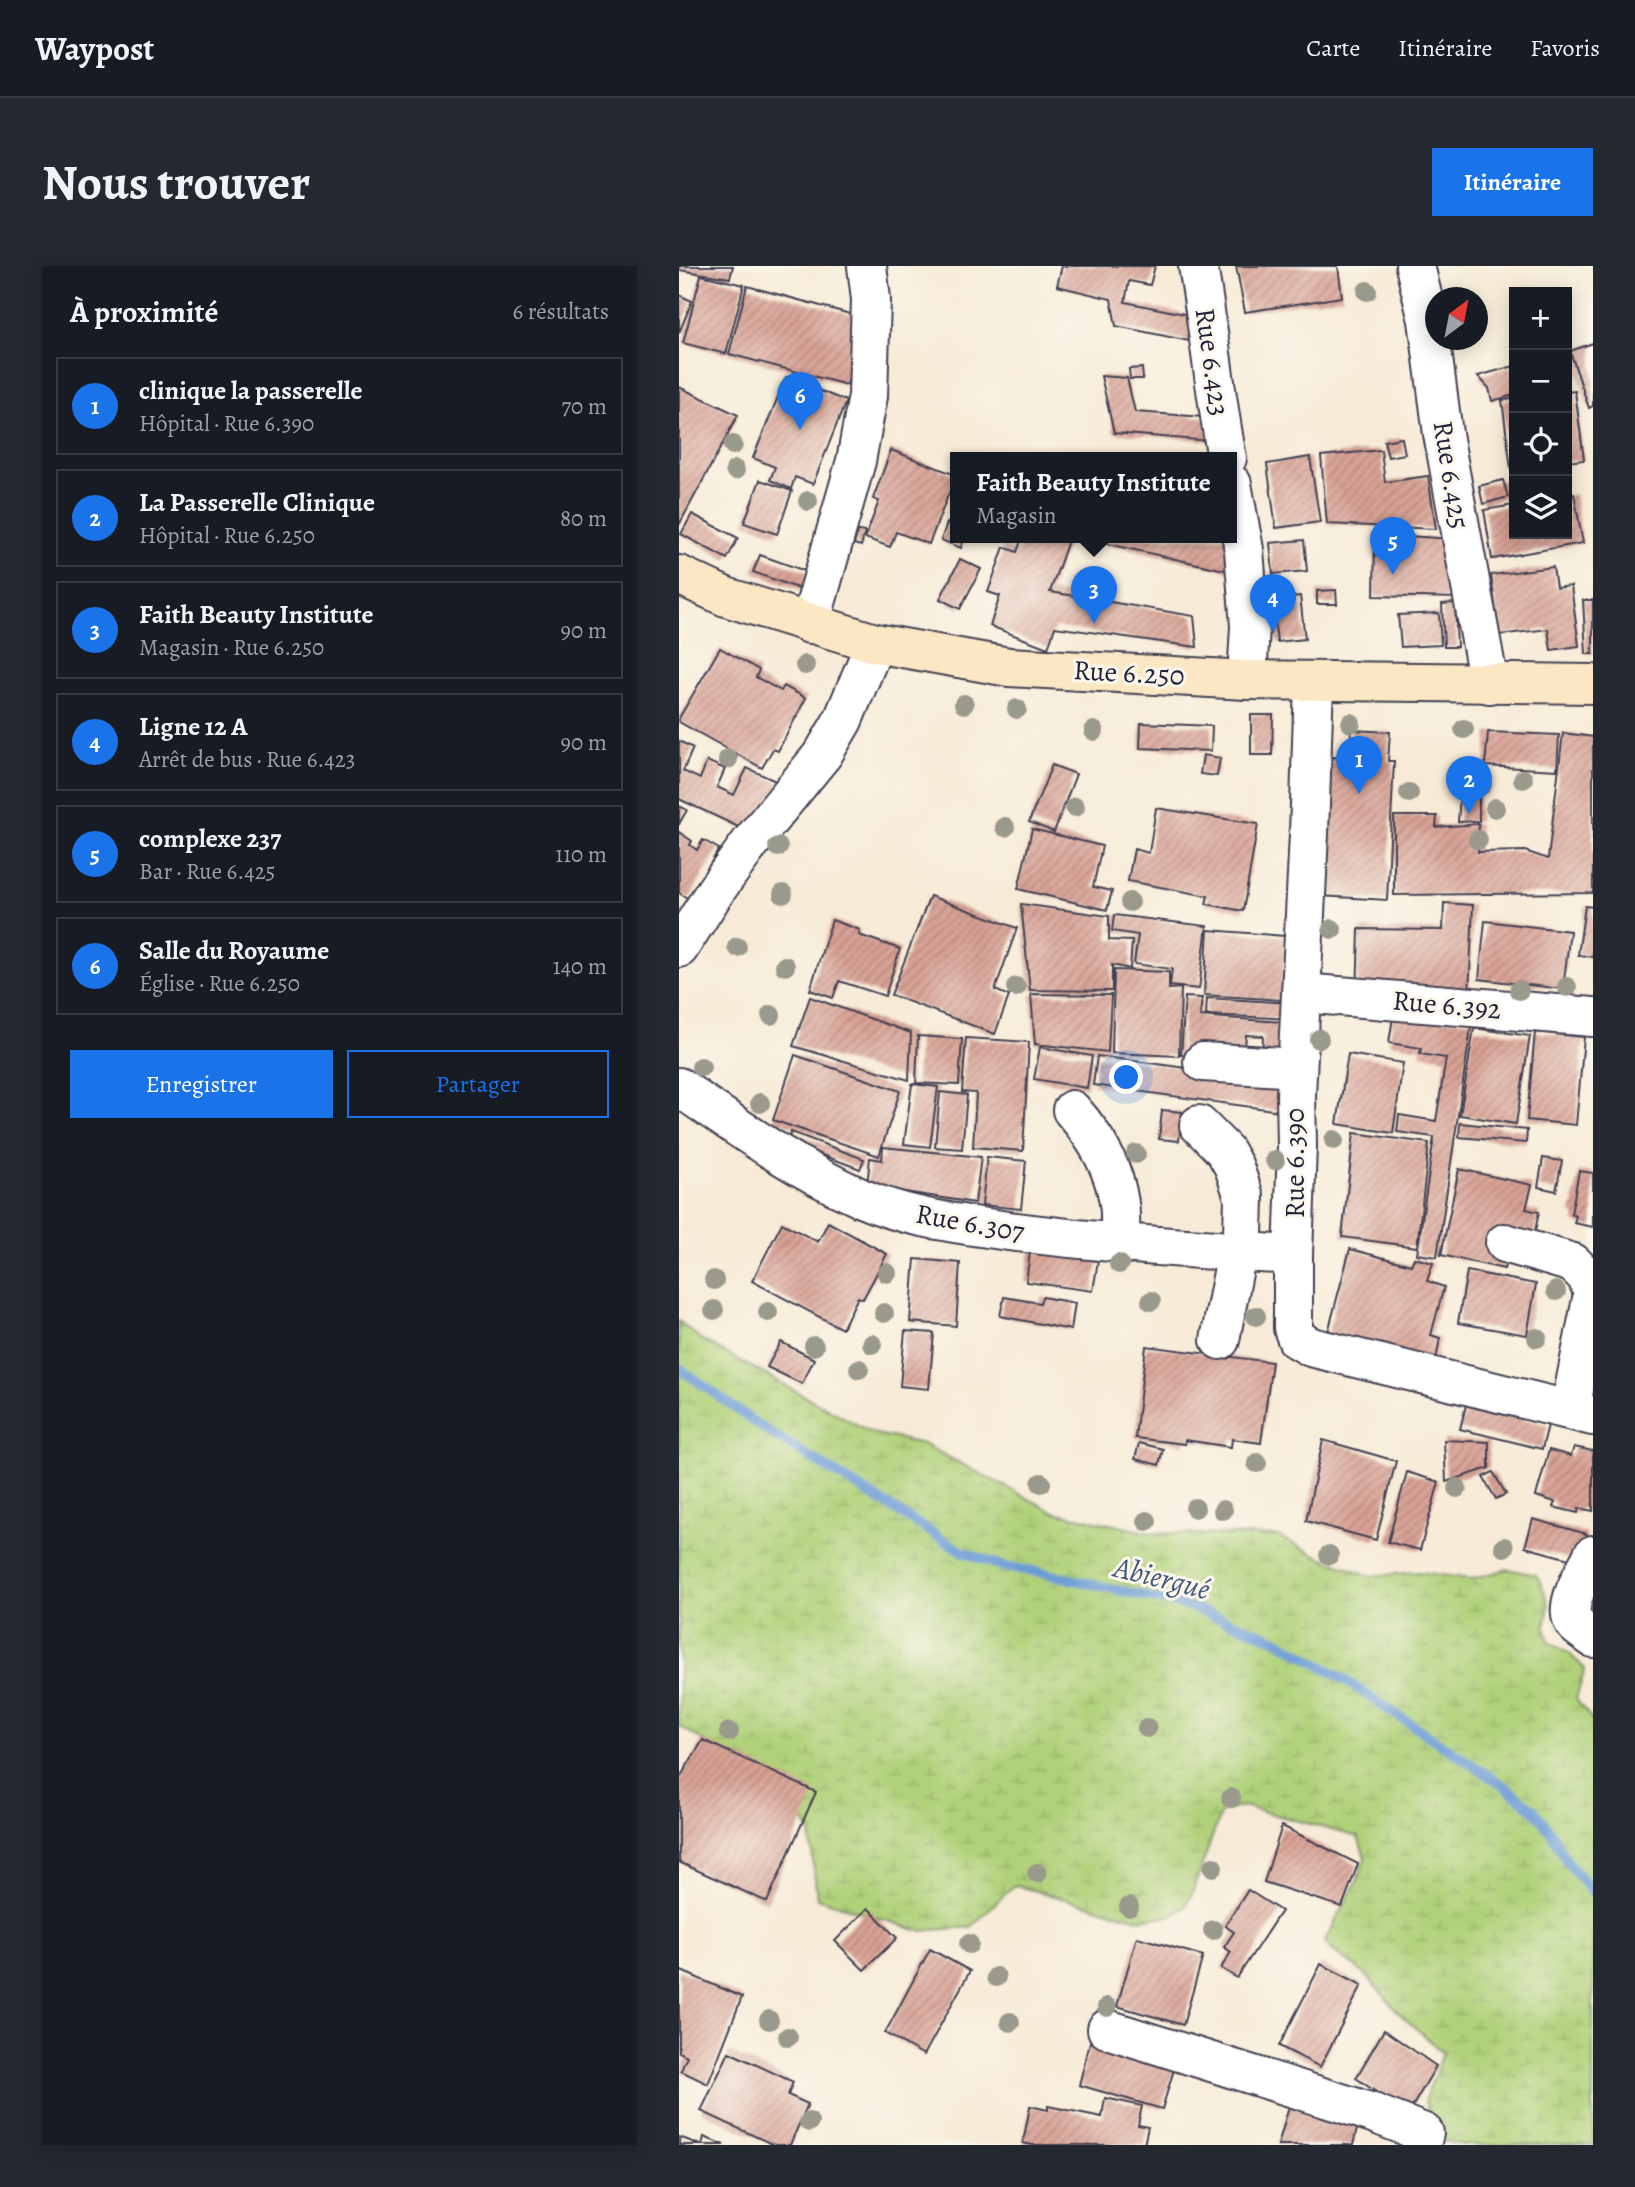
<!DOCTYPE html>
<html lang="fr">
<meta charset="utf-8">
<style>
body{margin:0;font-family:Alegreya,serif;background:#242831;color:#f1f3f6}
.controls{position:absolute;right:21px;top:21px;display:grid;overflow:hidden;border-radius:0px;box-shadow:0 4px 18px #0003}
.controls button{width:63px;height:63px;display:grid;place-items:center;padding:0;border:0;border-bottom:2px solid #363941;background:#171b24;color:#f1f3f6;font:35px sans-serif}
.compass{position:absolute;left:746px;top:21px;width:63px;height:63px;border-radius:50%;background:#171b24;box-shadow:0 4px 18px #0003;rotate:32deg}
.you{position:absolute;left:448px;top:812px;width:24px;height:24px;margin:-18px;border:5px solid #fff;border-radius:50%;background:#1a73e8;box-shadow:0 0 0 10px #1a73e833}
.badge{display:grid;place-items:center;width:46px;height:46px;border-radius:50%;background:#1a73e8;color:#fff;font-size:23px;font-weight:700}
.pin{position:absolute;translate:-50% -58px;filter:drop-shadow(0 2px 4px #0008)}
.pin::after{content:'';position:absolute;top:37px;width:24px;height:21px;background:inherit;clip-path:polygon(0 0,100% 0,50% 100%)}
.popup{position:absolute;left:271px;top:186px;width:287px;height:91px;box-sizing:border-box;display:grid;place-content:center;border-radius:0px;background:#171b24;filter:drop-shadow(0 2px 5px #0005);font-size:23px;white-space:nowrap;color:#9ea1a6}
.popup b{font-size:26px;color:#f1f3f6}
.popup::after{content:'';position:absolute;left:50%;top:100%;margin-left:-14px;border:14px solid transparent;border-top-color:#171b24}
.list{margin:0;padding:0;list-style:none}
h2{display:flex;justify-content:space-between;align-items:center;height:91px;margin:0;padding:0 28px;font-size:30px}
h2 small{font-size:23px;font-weight:400;color:#9ea1a6}
.list li{display:grid;grid-template-columns:46px 1fr auto;gap:21px;align-items:center;box-sizing:border-box;height:98px;margin:0 14px 14px;padding:0 14px;border:2px solid #363941;border-radius:0px}
.list b{display:block;font-size:26px;white-space:nowrap}
.list p{margin:0;font-size:23px;white-space:nowrap;color:#9ea1a6}
.list em{font-size:23px;font-style:normal;color:#9ea1a6}
.actions{display:flex;gap:14px;padding:21px 28px}
.actions a{flex:1;padding:16px 0;border:2px solid #1a73e8;border-radius:0px;text-align:center;font-size:24px;color:#1a73e8}
.actions .main{background:#1a73e8;color:#fff}
.icon{flex:none;width:38px;height:38px;fill:none;stroke:currentColor;stroke-width:2;stroke-linecap:round;stroke-linejoin:round}
.map{position:relative;flex:none;width:914px;height:1879px;overflow:hidden;border-radius:0px}
header{display:flex;align-items:center;gap:42px;box-sizing:border-box;height:98px;padding:0 35px;background:#171b24;border-bottom:2px solid #363941}
header strong{font-size:33px}
nav{display:flex;gap:38px;margin-inline-start:auto;font-size:24px}
.intro{display:flex;align-items:center;justify-content:space-between;box-sizing:border-box;height:168px;padding:0 42px}
h1{margin:0;font-size:49px}
.button{padding:18px 32px;border-radius:0px;background:#1a73e8;color:#fff;font-size:24px;font-weight:700}
main{display:flex;gap:42px;padding:0 42px}
aside{flex:1;background:#171b24;border-radius:0px;box-shadow:0 4px 18px #0003}
.map>svg:first-child{display:block}
.wetland{fill:url(#wetland-marsh);stroke:#697a5a;stroke-width:2}
.lines{fill:none;stroke-linecap:round;stroke-linejoin:round}
.stream{stroke:#6c9cd6;stroke-width:10}
.building{fill:url(#building-hatch)}
.minor-casing{stroke:#424052;stroke-width:42}
.secondary-casing{stroke:#424052;stroke-width:42}
.minor{stroke:#fff;stroke-width:38}
.secondary{stroke:#fbe7c3;stroke-width:38}
.tree{fill:#9a9a8c}
.labels{text-anchor:middle;dominant-baseline:central;stroke-width:6;stroke-linejoin:round;paint-order:stroke}
.street-label{font-size:28px;fill:#22223b;stroke:#fbf7ec}
.water-label{font-size:30px;font-style:italic;fill:#435981;stroke:#fbf7ec}
</style>
<header>
<strong>Waypost</strong>
<nav><a>Carte</a><a>Itinéraire</a><a>Favoris</a></nav>
</header>
<div class="intro"><h1>Nous trouver</h1><a class="button">Itinéraire</a></div>
<main>
<aside>
<h2>À proximité<small>6 résultats</small></h2>
<ul class="list">
<li><span class="badge">1</span><div><b>clinique la passerelle</b><p>Hôpital · Rue 6.390</p></div><em>70 m</em></li>
<li><span class="badge">2</span><div><b>La Passerelle Clinique</b><p>Hôpital · Rue 6.250</p></div><em>80 m</em></li>
<li><span class="badge">3</span><div><b>Faith Beauty Institute</b><p>Magasin · Rue 6.250</p></div><em>90 m</em></li>
<li><span class="badge">4</span><div><b>Ligne 12 A</b><p>Arrêt de bus · Rue 6.423</p></div><em>90 m</em></li>
<li><span class="badge">5</span><div><b>complexe 237</b><p>Bar · Rue 6.425</p></div><em>110 m</em></li>
<li><span class="badge">6</span><div><b>Salle du Royaume</b><p>Église · Rue 6.250</p></div><em>140 m</em></li>
</ul>
<div class="actions"><a class="main">Enregistrer</a><a>Partager</a></div>
</aside>
<div class="map">
<svg width="914" height="1879" viewBox="0 0 914 1879">
<defs>
<pattern id="wetland-marsh" width="20" height="14" patternUnits="userSpaceOnUse" patternTransform="scale(1.75)"><rect width="20" height="14" fill="#b0d179"/><path d="M1 5h8M5 5V1M11 12h8M15 12V8" fill="none" stroke="#97b36a"/></pattern>
<pattern id="building-hatch" width="6" height="6" patternUnits="userSpaceOnUse" patternTransform="scale(1.75)"><rect width="6" height="6" fill="#d9a295"/><path d="M-1 1l2-2M0 6l6-6M5 7l2-2" fill="none" stroke="#b0847b"/></pattern>
</defs>
<rect width="100%" height="100%" fill="#fbf7ec"/>
<filter id="ink" filterUnits="userSpaceOnUse"><feTurbulence type="fractalNoise" baseFrequency=".0143" numOctaves="2"/><feDisplacementMap in="SourceGraphic" scale="14" xChannelSelector="R" yChannelSelector="G"/><feConvolveMatrix kernelMatrix="1 2 1 2 8 2 1 2 1" color-interpolation-filters="sRGB"/></filter>
<filter id="wash" filterUnits="userSpaceOnUse"><feTurbulence type="fractalNoise" baseFrequency=".00686" numOctaves="4" result="noise"/><feDisplacementMap in="SourceGraphic" scale="28" xChannelSelector="R" yChannelSelector="G"/><feGaussianBlur stdDeviation="1.57" result="paint"/><feColorMatrix in="noise" values="0 0 0 0 0 0 0 0 0 0 0 0 0 0 0 0 0 1.4 0 .05"/><feComposite in="paint" operator="in"/></filter>
<g filter="url(#wash)">
<rect width="100%" height="100%" fill="#f7ebd7"/>
<polygon class="wetland" points="0,1055 21,1073 193,1167 244,1178 375,1246 472,1267 599,1270 641,1291 691,1310 741,1306 792,1313 829,1303 857,1309 861,1314 870,1339 866,1361 870,1376 891,1388 906,1403 897,1433 914,1455 914,1879 786,1879 766,1875 756,1866 746,1834 764,1787 718,1745 686,1708 651,1683 646,1675 679,1613 686,1592 679,1571 564,1540 542,1546 513,1627 506,1641 492,1650 460,1653 335,1619 292,1661 240,1665 138,1632 131,1566 108,1524 0,1460"/>
<g class="lines">
<polyline class="stream" points="0,1102 82,1161 284,1286 325,1301 361,1306 512,1341 596,1373 658,1409 825,1520 855,1544 871,1565 889,1597 914,1627"/>
</g>
<g id="blocks">
<g class="building">
<polygon points="0,0 54,0 51,12 0,4"/>
<polygon points="383,0 476,0 471,19 450,15 446,36 530,53 525,78 437,60 432,33 378,20"/>
<polygon points="557,0 659,0 663,31 566,46"/>
<polygon points="22,9 65,19 47,88 4,77"/>
<polygon points="68,20 186,52 168,119 50,88"/>
<polygon points="0,29 13,35 0,67"/>
<polygon points="914,77 914,140 910,142 891,85"/>
<polygon points="835,100 835,129 813,135 810,122 799,110"/>
<polygon points="463,102 464,113 451,113 450,103"/>
<polygon points="422,110 448,112 456,146 525,151 531,175 435,167"/>
<polygon points="107,111 167,135 134,218 116,211 112,223 91,214 96,201 74,192"/>
<polygon points="0,121 59,149 0,259"/>
<polygon points="896,125 905,194 888,196 888,126"/>
<polygon points="835,133 835,203 832,203 823,134"/>
<polygon points="723,172 726,188 709,191 705,175"/>
<polygon points="212,184 277,209 250,278 217,266 211,281 186,272 200,235 194,233"/>
<polygon points="702,184 706,216 749,210 757,263 648,258 642,190"/>
<polygon points="631,191 641,256 597,262 588,198"/>
<polygon points="81,214 113,225 98,268 65,257"/>
<polygon points="824,214 829,231 804,238 800,220"/>
<polygon points="895,228 904,277 813,293 805,244 835,239 835,268 888,268 888,230"/>
<polygon points="13,248 59,272 48,293 2,268"/>
<polygon points="268,257 277,260 277,272 285,272 282,282 262,274"/>
<polygon points="179,265 186,266 182,280 175,278"/>
<polygon points="696,268 774,273 780,332 695,330"/>
<polygon points="343,272 390,272 371,326 515,350 518,381 376,361 369,382 311,360 321,330 309,326 325,281 338,286"/>
<polygon points="430,272 553,272 550,305 429,278"/>
<polygon points="625,274 628,305 594,308 591,277"/>
<polygon points="81,289 135,308 129,326 74,306"/>
<polygon points="281,293 302,303 281,343 261,333"/>
<polygon points="874,301 877,322 892,320 900,380 872,384 869,363 820,369 812,309"/>
<polygon points="657,324 658,338 638,338 638,325"/>
<polygon points="621,330 626,373 598,376 593,333"/>
<polygon points="904,334 914,334 914,388 907,388"/>
<polygon points="776,337 778,381 765,381 763,338"/>
<polygon points="760,347 762,379 722,381 719,349"/>
<polygon points="41,382 80,404 77,411 102,425 105,420 127,432 99,485 94,483 83,502 0,456 0,452"/>
<polygon points="572,449 594,449 593,489 572,489"/>
<polygon points="462,457 533,460 532,485 461,482"/>
<polygon points="672,464 711,466 709,495 715,495 708,634 641,630 648,491 671,492"/>
<polygon points="809,466 880,469 878,504 806,500"/>
<polygon points="884,467 914,471 914,627 715,629 715,550 758,550 757,561 800,558 799,586 846,585 869,593"/>
<polygon points="0,475 14,482 4,505 21,513 28,495 46,503 38,521 55,529 68,502 103,518 68,565 0,533"/>
<polygon points="524,489 541,492 538,510 521,508"/>
<polygon points="373,499 397,508 375,566 350,556"/>
<polygon points="800,529 800,555 779,556 781,530"/>
<polygon points="0,540 8,544 0,558"/>
<polygon points="477,542 579,558 564,645 527,638 529,630 449,615 455,583 470,587"/>
<polygon points="353,563 423,580 414,621 433,625 428,644 339,623"/>
<polygon points="0,566 13,575 11,579 18,584 24,574 40,583 10,633 0,627"/>
<polygon points="251,630 338,662 316,724 330,730 316,768 212,729"/>
<polygon points="765,637 794,639 790,730 678,732 680,663 764,664"/>
<polygon points="342,638 430,650 430,674 453,675 451,703 433,699 433,725 351,724"/>
<polygon points="906,640 914,641 914,691 899,689"/>
<polygon points="435,649 528,660 520,723 491,720 493,703 455,698 459,669 433,665"/>
<polygon points="153,654 181,664 180,669 221,683 206,730 160,715 154,732 131,724"/>
<polygon points="806,655 891,665 884,723 800,713"/>
<polygon points="529,664 606,670 603,734 525,729"/>
<polygon points="435,704 490,706 490,723 502,722 500,790 433,787"/>
<polygon points="352,728 432,729 429,786 356,778"/>
<polygon points="131,731 232,767 230,814 114,780"/>
<polygon points="506,731 523,732 521,750 615,757 612,793 583,790 584,770 567,769 565,794 502,789"/>
<polygon points="528,732 615,737 615,753 527,749"/>
<polygon points="714,751 793,755 758,991 738,988 755,871 718,866 720,849 757,855 767,792 741,788 742,782 710,777"/>
<polygon points="795,762 851,770 837,858 781,849"/>
<polygon points="856,766 905,771 897,859 848,854"/>
<polygon points="239,770 283,773 280,819 237,817"/>
<polygon points="287,772 350,776 344,885 294,881 297,827 283,826"/>
<polygon points="361,781 413,790 408,822 355,813"/>
<polygon points="669,788 724,797 714,867 658,858"/>
<polygon points="116,789 221,825 200,890 94,854"/>
<polygon points="418,790 612,816 608,846 414,819"/>
<polygon points="233,818 259,821 251,881 225,878"/>
<polygon points="261,826 288,829 283,883 256,881"/>
<polygon points="483,844 503,846 500,875 480,873"/>
<polygon points="781,857 848,864 847,877 780,871"/>
<polygon points="112,866 185,893 181,903 108,876"/>
<polygon points="675,867 750,877 738,981 663,971"/>
<polygon points="204,881 302,891 296,937 188,920 191,892 203,894"/>
<polygon points="308,891 347,895 342,943 303,939"/>
<polygon points="864,892 883,895 877,925 859,921"/>
<polygon points="780,903 853,919 847,943 860,946 849,998 828,994 825,1003 762,989"/>
<polygon points="900,905 914,907 914,961 895,957 897,950 892,948"/>
<polygon points="149,956 208,988 184,1033 179,1031 163,1063 73,1015 103,957 139,976"/>
<polygon points="671,983 732,999 735,992 754,997 748,1015 765,1021 752,1069 761,1072 756,1100 648,1070"/>
<polygon points="351,986 419,995 414,1025 347,1016"/>
<polygon points="236,993 281,997 277,1060 231,1056"/>
<polygon points="788,1005 857,1018 848,1069 779,1057"/>
<polygon points="325,1031 361,1037 363,1031 396,1037 392,1064 321,1050"/>
<polygon points="226,1065 255,1067 250,1123 221,1120"/>
<polygon points="102,1076 135,1093 123,1118 88,1101"/>
<polygon points="467,1080 593,1096 582,1177 553,1173 552,1181 506,1174 506,1178 456,1172"/>
<polygon points="787,1139 869,1159 863,1183 781,1163"/>
<polygon points="644,1174 717,1195 697,1274 627,1255"/>
<polygon points="765,1174 810,1176 810,1202 767,1216"/>
<polygon points="460,1177 484,1183 480,1199 456,1193"/>
<polygon points="895,1181 914,1185 914,1245 900,1242 899,1247 874,1241 876,1236 857,1230 870,1184 892,1190"/>
<polygon points="728,1206 760,1216 741,1284 709,1276"/>
<polygon points="814,1206 827,1228 817,1233 804,1211"/>
<polygon points="854,1253 908,1268 901,1296 846,1281"/>
<polygon points="24,1474 137,1526 88,1636 0,1596 0,1513"/>
<polygon points="603,1560 679,1598 663,1641 585,1616"/>
<polygon points="569,1624 602,1645 558,1712 542,1702 552,1686 545,1681 555,1666 546,1660"/>
<polygon points="189,1642 218,1672 185,1704 156,1675"/>
<polygon points="458,1671 524,1690 504,1759 438,1740"/>
<polygon points="251,1683 291,1705 245,1789 206,1767"/>
<polygon points="642,1698 683,1719 641,1801 600,1780"/>
<polygon points="0,1704 63,1731 29,1818 2,1805 8,1790 0,1786"/>
<polygon points="705,1764 757,1800 729,1848 677,1812"/>
<polygon points="411,1776 496,1800 483,1843 400,1819"/>
<polygon points="50,1786 114,1816 109,1829 129,1838 111,1879 95,1879 22,1845"/>
<polygon points="426,1832 463,1840 459,1859 469,1861 465,1879 353,1879 344,1877 351,1840 369,1844 369,1840 423,1851"/>
<polygon points="612,1834 680,1855 674,1879 599,1879"/>
<polygon points="0,1871 22,1879 0,1879"/>
<polygon points="25,1871 45,1879 23,1879"/>
</g>
</g>
</g>
<g filter="url(#ink)">
<use href="#blocks" fill-opacity="0" stroke="#424052" stroke-width="2"/>
<g class="lines">
<defs>
<g id="minor">
<path d="M519,0c11,64 17,128 29,192"/>
<polyline points="736,0 749,54 764,168 810,418"/>
<polyline points="553,218 565,284 571,360 568,414"/>
<polyline points="131,358 177,195 189,130 192,33 188,0"/>
<polyline points="635,415 630,568 617,829 618,880 614,989 614,1062 618,1073 632,1081 914,1150"/>
<polyline points="0,682 37,624 72,576 144,488 164,454 196,377"/>
<polyline points="623,727 914,751"/>
<polyline points="524,796 618,802"/>
<path d="M0,821c58,40 117,82 182,111 44,19 92,25 140,32 97,13 195,19 292,25"/>
<path d="M393,844c23,26 42,58 47,93 2,12 1,26 1,39"/>
<polyline points="520,859 546,885 555,901 565,931 564,968 558,986 541,1074"/>
<polyline points="826,977 894,997 908,1011 914,1027"/>
<polyline points="891,1144 914,1028"/>
<path d="M914,1289c-8,17 -32,52 -18,69 4,5 13,10 18,14"/>
<polyline points="428,1763 694,1847 745,1867 742,1879"/>
</g>
<polyline id="secondary" points="0,309 47,331 196,377 330,401 568,414 914,418"/>
</defs>
<use href="#minor" class="minor-casing"/>
<use href="#secondary" class="secondary-casing"/>
<use href="#minor" class="minor"/>
<use href="#secondary" class="secondary"/>
</g>
<g class="tree">
<circle cx="688" cy="25" r="10"/>
<circle cx="54" cy="179" r="10"/>
<circle cx="56" cy="204" r="10"/>
<circle cx="129" cy="235" r="10"/>
<circle cx="126" cy="399" r="10"/>
<circle cx="285" cy="438" r="10"/>
<circle cx="338" cy="443" r="10"/>
<circle cx="672" cy="457" r="10"/>
<circle cx="785" cy="463" r="10"/>
<circle cx="415" cy="465" r="10"/>
<circle cx="49" cy="493" r="10"/>
<circle cx="844" cy="513" r="10"/>
<circle cx="803" cy="519" r="10"/>
<circle cx="730" cy="527" r="10"/>
<circle cx="396" cy="541" r="10"/>
<circle cx="816" cy="542" r="10"/>
<circle cx="326" cy="561" r="10"/>
<circle cx="799" cy="574" r="10"/>
<circle cx="99" cy="581" r="10"/>
<circle cx="104" cy="628" r="10"/>
<circle cx="451" cy="636" r="10"/>
<circle cx="653" cy="663" r="10"/>
<circle cx="58" cy="681" r="10"/>
<circle cx="106" cy="700" r="10"/>
<circle cx="337" cy="721" r="10"/>
<circle cx="888" cy="721" r="10"/>
<circle cx="840" cy="724" r="10"/>
<circle cx="92" cy="749" r="10"/>
<circle cx="640" cy="773" r="10"/>
<circle cx="22" cy="801" r="10"/>
<circle cx="81" cy="837" r="10"/>
<circle cx="655" cy="874" r="10"/>
<circle cx="457" cy="888" r="10"/>
<circle cx="596" cy="894" r="10"/>
<circle cx="440" cy="998" r="10"/>
<circle cx="208" cy="1007" r="10"/>
<circle cx="35" cy="1014" r="10"/>
<circle cx="877" cy="1025" r="10"/>
<circle cx="472" cy="1035" r="10"/>
<circle cx="35" cy="1044" r="10"/>
<circle cx="89" cy="1046" r="10"/>
<circle cx="205" cy="1047" r="10"/>
<circle cx="577" cy="1050" r="10"/>
<circle cx="858" cy="1072" r="10"/>
<circle cx="193" cy="1078" r="10"/>
<circle cx="135" cy="1080" r="10"/>
<circle cx="180" cy="1103" r="10"/>
<circle cx="578" cy="1197" r="10"/>
<circle cx="362" cy="1217" r="10"/>
<circle cx="778" cy="1222" r="10"/>
<circle cx="516" cy="1242" r="10"/>
<circle cx="544" cy="1244" r="10"/>
<circle cx="468" cy="1255" r="10"/>
<circle cx="825" cy="1281" r="10"/>
<circle cx="650" cy="1289" r="10"/>
<circle cx="468" cy="1462" r="10"/>
<circle cx="50" cy="1466" r="10"/>
<circle cx="552" cy="1532" r="10"/>
<circle cx="534" cy="1601" r="10"/>
<circle cx="358" cy="1607" r="10"/>
<circle cx="450" cy="1641" r="10"/>
<circle cx="534" cy="1664" r="10"/>
<circle cx="290" cy="1678" r="10"/>
<circle cx="317" cy="1711" r="10"/>
<circle cx="428" cy="1741" r="10"/>
<circle cx="90" cy="1754" r="10"/>
<circle cx="331" cy="1756" r="10"/>
<circle cx="109" cy="1771" r="10"/>
<circle cx="130" cy="1856" r="10"/>
</g>
</g>
<g class="labels">
<g class="street-label">
<text transform="translate(533 96) rotate(82)">Rue 6.423</text>
<text transform="translate(772 209) rotate(81)">Rue 6.425</text>
<text transform="translate(450 407) rotate(3)">Rue 6.250</text>
<text transform="translate(768 739) rotate(5)">Rue 6.392</text>
<text transform="translate(616 897) rotate(-90)">Rue 6.390</text>
<text transform="translate(291 957) rotate(10)">Rue 6.307</text>
</g>
<g class="water-label">
<text transform="translate(483 1312) rotate(14)">Abiergué</text>
</g>
</g>
</svg>
<div class="controls">
<button>+</button>
<button>−</button>
<button><svg class="icon" aria-label="locate" viewBox="0 0 24 24"><circle cx="12" cy="12" r="6"/><path d="M12 2v4M12 18v4M2 12h4M18 12h4"/></svg></button>
<button><svg class="icon" aria-label="layers" viewBox="0 0 24 24"><path d="M12 4l9 5-9 5-9-5zM3 14l9 5 9-5"/></svg></button>
</div>
<svg class="compass" viewBox="-18 -18 36 36"><path d="M0-13l5 13h-10z" fill="#e53935"/><path d="M0 13l5-13h-10z" fill="#9ea1a6"/></svg>
<div class="you"></div>
<div class="pin badge" style="left:680px;top:528px">1</div>
<div class="pin badge" style="left:790px;top:548px">2</div>
<div class="pin badge" style="left:415px;top:358px">3</div>
<div class="popup"><b>Faith Beauty Institute</b>Magasin</div>
<div class="pin badge" style="left:594px;top:366px">4</div>
<div class="pin badge" style="left:714px;top:309px">5</div>
<div class="pin badge" style="left:121px;top:164px">6</div>
</div>
</main>
